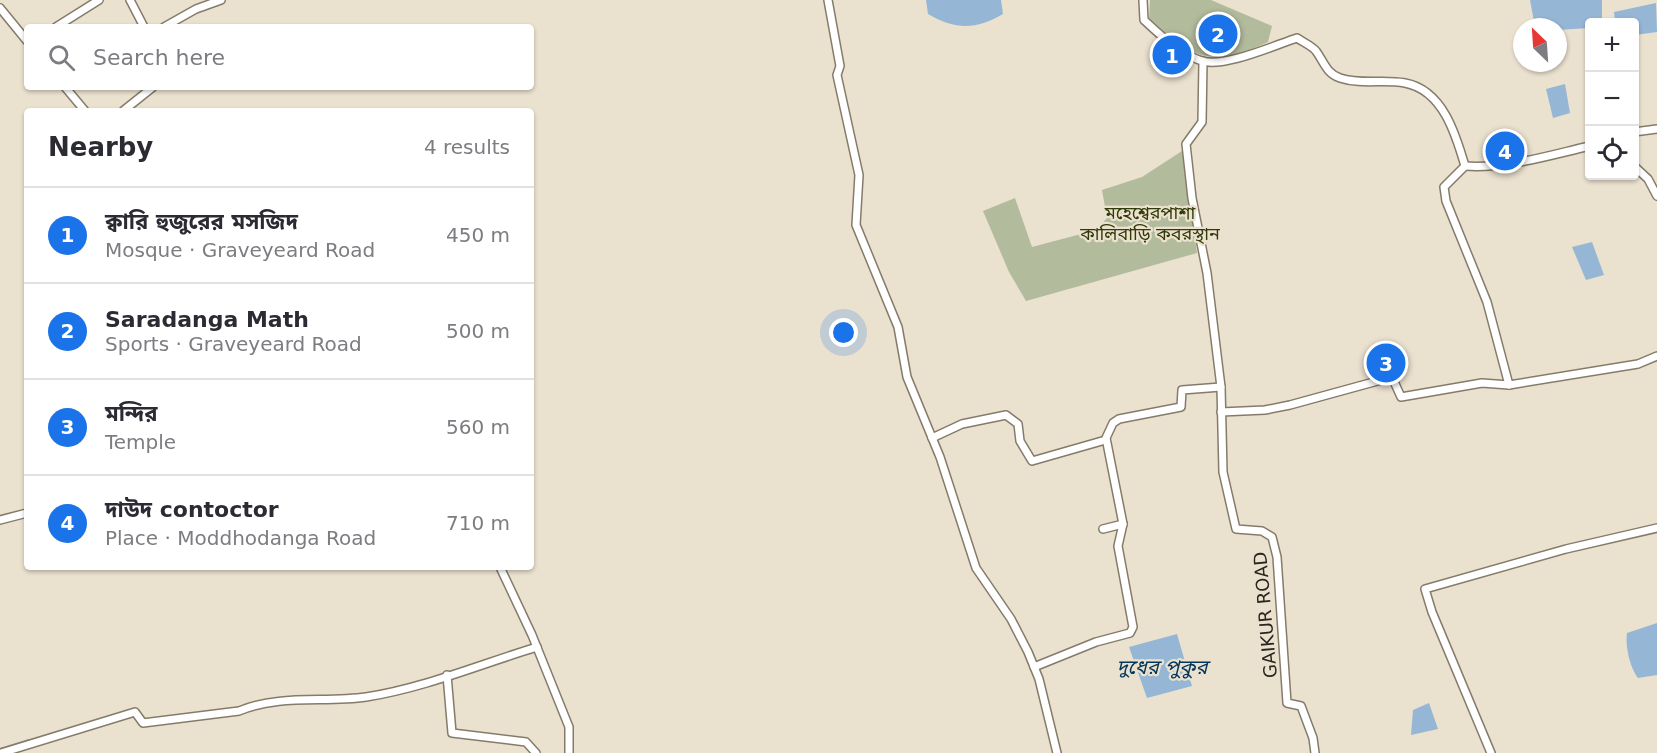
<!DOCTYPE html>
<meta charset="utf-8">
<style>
body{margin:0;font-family:"DejaVu Sans","Noto Sans Bengali",sans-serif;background:#f2f2f3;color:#2b2b33}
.controls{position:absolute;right:18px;top:18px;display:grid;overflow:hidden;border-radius:6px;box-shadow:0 2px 4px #0004}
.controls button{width:54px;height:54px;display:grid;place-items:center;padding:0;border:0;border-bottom:2px solid #e1e1e2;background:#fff;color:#2b2b33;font:30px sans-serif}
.compass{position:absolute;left:1513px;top:18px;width:54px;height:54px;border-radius:50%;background:#fff;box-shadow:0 2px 4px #0004;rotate:335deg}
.you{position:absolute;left:844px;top:333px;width:21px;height:21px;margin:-15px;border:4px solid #fff;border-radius:50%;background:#1a73e8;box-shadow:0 0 0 9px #1a73e833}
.badge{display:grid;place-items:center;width:39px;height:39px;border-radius:50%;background:#1a73e8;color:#fff;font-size:20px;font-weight:700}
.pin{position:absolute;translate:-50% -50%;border:3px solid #fff;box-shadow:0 2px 6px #0006}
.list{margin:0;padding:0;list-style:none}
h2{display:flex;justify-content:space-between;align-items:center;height:78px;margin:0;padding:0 24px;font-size:26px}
h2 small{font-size:20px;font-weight:400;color:#7c7c81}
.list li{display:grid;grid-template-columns:39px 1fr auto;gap:18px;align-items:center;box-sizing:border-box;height:96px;padding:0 24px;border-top:2px solid #e1e1e2}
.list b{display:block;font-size:22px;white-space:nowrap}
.list p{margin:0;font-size:20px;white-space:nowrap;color:#7c7c81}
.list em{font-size:20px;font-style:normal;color:#7c7c81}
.icon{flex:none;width:33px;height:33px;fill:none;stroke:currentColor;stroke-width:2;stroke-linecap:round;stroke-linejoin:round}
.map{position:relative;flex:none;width:1657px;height:753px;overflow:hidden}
.search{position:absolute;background:#fff;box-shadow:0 2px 4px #0004;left:24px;top:24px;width:510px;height:66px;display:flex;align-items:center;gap:15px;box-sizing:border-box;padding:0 21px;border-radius:6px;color:#7c7c81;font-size:22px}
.panel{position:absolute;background:#fff;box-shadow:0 2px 4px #0004;left:24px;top:108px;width:510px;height:462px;border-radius:6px}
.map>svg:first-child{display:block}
.green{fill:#b3bb9d}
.water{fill:#95b6d5}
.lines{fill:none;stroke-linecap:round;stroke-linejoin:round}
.stream{stroke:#95b6d5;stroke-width:2}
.street-casing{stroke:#847b6b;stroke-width:10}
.street{stroke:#fff;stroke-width:7}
.labels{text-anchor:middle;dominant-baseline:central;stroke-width:4.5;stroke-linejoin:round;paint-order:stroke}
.park-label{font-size:18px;fill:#303908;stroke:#ebe1cf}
.street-label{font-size:18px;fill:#29261f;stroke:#ebe1cf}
.water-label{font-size:20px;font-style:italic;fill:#00355c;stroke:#ebe1cf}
</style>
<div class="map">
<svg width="1657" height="753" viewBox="0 0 1657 753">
<rect width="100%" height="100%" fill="#ebe1cf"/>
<g class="green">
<path d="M1150,0h61l61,26 -4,16c-57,26 -74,17 -119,-22z"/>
<polygon points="1182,151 1197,253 1026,301 1009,272 983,211 1015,198 1032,247 1096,230 1107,218 1102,190 1142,177"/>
</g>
<g class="water">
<path d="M926,0h75l2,14c-27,16 -48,16 -75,0z"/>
<polygon points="1530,0 1602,0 1602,22 1590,22 1589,28 1558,30 1558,27 1535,27"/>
<polygon points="1656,3 1657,32 1635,35 1634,22 1615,22 1614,12"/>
<polygon points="1565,84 1570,113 1553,118 1546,89"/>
<polygon points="1592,242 1604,275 1586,280 1572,247"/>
<path d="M1657,623v52l-19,3c-8,-10 -13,-32 -11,-45z"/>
<polygon points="1177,634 1192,686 1147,698 1129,647"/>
<polygon points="1429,703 1438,729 1411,735 1413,710"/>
</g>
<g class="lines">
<polyline class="stream" points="0,749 29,740"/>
<defs>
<g id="street">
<polyline points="130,0 144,27"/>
<polyline points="828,0 840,66 837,75 859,175 856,225 898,327 907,377 940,457 976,568 1011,619 1028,652 1039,679 1057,753"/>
<path d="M1143,0l1,20c16,15 36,34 58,41 22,7 73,-16 95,-23 6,4 15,8 19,13 8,11 10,22 24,27 21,7 44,1 65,5 38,7 51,52 60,83"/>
<polyline points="0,8 27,41"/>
<polyline points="56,27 99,0"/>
<polyline points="164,27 196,9 221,0"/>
<polyline points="1203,61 1202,122 1186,144 1192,198 1207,273 1221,387 1223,472 1236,529 1262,531 1272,537 1277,557 1287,703 1301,706 1313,738 1315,753"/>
<polyline points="65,87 85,111"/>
<polyline points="123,111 153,87"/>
<polyline points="1634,132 1657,129"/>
<polyline points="1465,166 1444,187 1446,201 1487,302 1509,385 1638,364 1657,356"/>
<path d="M1465,166c41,3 85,-11 125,-20"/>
<polyline points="1634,166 1648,179 1657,196"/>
<polyline points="1221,412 1265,410 1290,405 1392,377 1401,397 1482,383 1509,385"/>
<polyline points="932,438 962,424 1006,415 1018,424 1020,441 1032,461 1102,441"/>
<polyline points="0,520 27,513"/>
<polyline points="1103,529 1123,524"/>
<polyline points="500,567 532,635 569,727 569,753"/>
<polyline points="1034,667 1096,642 1130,633 1133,627 1118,546 1123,524 1106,438 1113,423 1119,419 1181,407 1182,390 1221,387"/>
<polyline points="447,675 452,733 526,742 536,753"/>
<path d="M1,753l134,-41 8,11 96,-12c41,-17 85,-8 127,-14 58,-9 115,-33 171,-50"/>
<polyline points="1491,753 1432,612 1425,589 1566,549 1657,528"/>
</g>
</defs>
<use href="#street" class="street-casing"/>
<use href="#street" class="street"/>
</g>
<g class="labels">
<g class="park-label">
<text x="1150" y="212">মহেশ্বেরপাশা<tspan x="1150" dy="21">কালিবাড়ি কবরস্থান</tspan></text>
</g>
<g class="street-label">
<text transform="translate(1265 615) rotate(-95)">GAIKUR ROAD</text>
</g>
<g class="water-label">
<text x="1162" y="667">দুধের পুকুর</text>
</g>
</g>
</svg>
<div class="controls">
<button>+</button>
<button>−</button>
<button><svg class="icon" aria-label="locate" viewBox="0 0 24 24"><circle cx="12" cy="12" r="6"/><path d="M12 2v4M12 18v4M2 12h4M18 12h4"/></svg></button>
</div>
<svg class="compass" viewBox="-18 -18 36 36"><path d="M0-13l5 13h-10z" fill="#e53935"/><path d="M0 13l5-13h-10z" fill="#7c7c81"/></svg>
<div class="you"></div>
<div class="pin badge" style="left:1172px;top:55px">1</div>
<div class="pin badge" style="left:1218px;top:34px">2</div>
<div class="pin badge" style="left:1386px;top:363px">3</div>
<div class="pin badge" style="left:1505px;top:151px">4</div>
<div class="search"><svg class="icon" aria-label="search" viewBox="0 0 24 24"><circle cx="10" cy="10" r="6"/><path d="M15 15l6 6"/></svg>Search here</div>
<section class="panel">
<h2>Nearby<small>4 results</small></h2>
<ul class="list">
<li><span class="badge">1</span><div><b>ক্বারি হুজুরের মসজিদ</b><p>Mosque · Graveyeard Road</p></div><em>450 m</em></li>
<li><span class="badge">2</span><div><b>Saradanga Math</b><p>Sports · Graveyeard Road</p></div><em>500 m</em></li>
<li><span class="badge">3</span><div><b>মন্দির</b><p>Temple</p></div><em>560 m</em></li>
<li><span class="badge">4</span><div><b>দাউদ contoctor</b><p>Place · Moddhodanga Road</p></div><em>710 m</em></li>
</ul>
</section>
</div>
